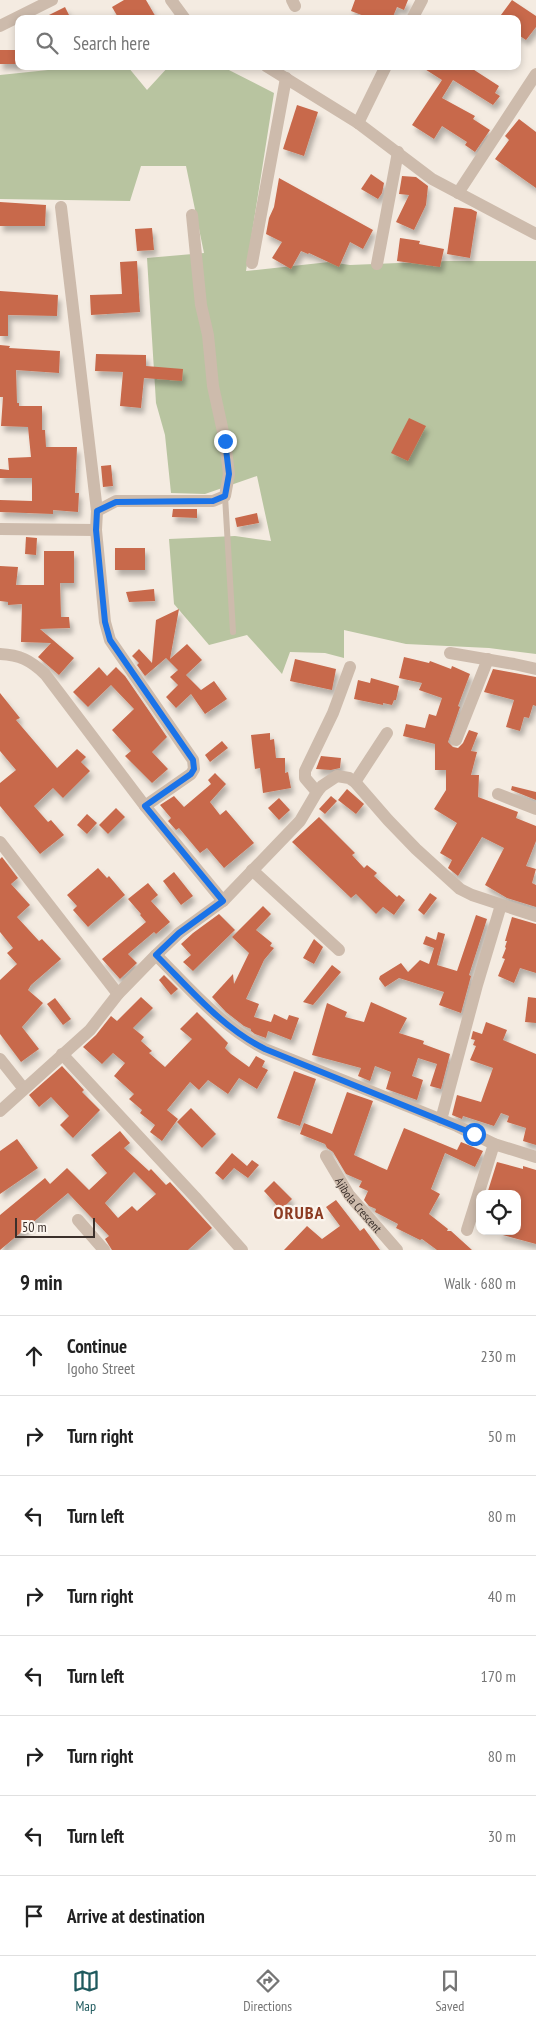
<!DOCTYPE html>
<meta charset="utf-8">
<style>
body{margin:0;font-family:"PT Sans Narrow",sans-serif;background:#f2f2f2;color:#222}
.controls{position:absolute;right:15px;bottom:15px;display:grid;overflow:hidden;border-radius:10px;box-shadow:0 2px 8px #0003}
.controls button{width:45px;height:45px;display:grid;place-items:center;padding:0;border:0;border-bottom:1px solid #e0e0e0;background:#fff;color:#222;font:25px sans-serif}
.scale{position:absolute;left:15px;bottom:12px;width:80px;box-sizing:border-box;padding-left:5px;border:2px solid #3b302b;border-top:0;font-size:14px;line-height:18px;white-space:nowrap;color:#3b302b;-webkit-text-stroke:4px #fbf5ee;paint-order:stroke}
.stop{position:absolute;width:15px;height:15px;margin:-11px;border:4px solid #1a73e8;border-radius:50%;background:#fff}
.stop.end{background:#1a73e8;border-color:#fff;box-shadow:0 1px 5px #0008}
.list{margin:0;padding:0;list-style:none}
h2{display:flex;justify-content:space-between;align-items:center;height:65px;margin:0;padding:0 20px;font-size:21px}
h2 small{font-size:16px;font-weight:400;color:#767676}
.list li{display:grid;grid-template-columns:32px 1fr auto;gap:15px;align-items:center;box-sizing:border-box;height:80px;padding:0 20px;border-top:1px solid #e0e0e0}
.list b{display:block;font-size:19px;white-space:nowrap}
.list p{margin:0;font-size:16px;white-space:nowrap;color:#767676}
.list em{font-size:16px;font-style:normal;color:#767676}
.icon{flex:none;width:28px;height:28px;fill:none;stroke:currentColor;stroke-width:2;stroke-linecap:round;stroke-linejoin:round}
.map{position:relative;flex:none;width:536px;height:1250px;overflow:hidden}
.search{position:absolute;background:#fff;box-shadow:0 2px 8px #0003;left:15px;right:15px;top:15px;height:55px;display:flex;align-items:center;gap:12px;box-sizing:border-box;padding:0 18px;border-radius:10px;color:#767676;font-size:19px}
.sheet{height:705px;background:#fff}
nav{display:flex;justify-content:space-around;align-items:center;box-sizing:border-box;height:70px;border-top:1px solid #e0e0e0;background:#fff;font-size:14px;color:#767676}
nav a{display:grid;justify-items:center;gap:2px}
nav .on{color:#1f5a5e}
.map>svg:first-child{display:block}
.green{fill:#b8c4a0}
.building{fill:#c8694b;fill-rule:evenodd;filter:url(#shadow)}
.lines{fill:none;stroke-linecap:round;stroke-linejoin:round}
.lane{stroke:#cdbbac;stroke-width:6}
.street{stroke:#cdbbac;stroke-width:12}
.route{stroke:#1a73e8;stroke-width:6}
.labels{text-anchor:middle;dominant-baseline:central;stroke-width:4.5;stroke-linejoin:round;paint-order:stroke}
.street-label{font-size:12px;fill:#3b302b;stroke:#fbf5ee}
.district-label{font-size:18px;font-weight:bold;letter-spacing:1px;fill:#8c3b22;stroke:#fbf5ee}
</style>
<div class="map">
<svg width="536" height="1250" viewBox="0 0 536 1250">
<defs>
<filter id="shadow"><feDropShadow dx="3" dy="5.5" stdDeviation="2.5" flood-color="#0004"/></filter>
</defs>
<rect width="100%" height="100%" fill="#f4ebe1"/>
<polygon class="green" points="169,66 221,66 274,93 246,271 329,262 350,265 447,261 536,261 536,654 489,648 406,644 344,630 344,658 325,653 290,652 282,674 247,635 209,645 174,604 169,539 235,536 271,541 257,476 205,494 171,493 165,435 156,403 147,258 204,253 186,166 141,166 130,201 0,199 0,75 48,70 128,67 147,90"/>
<g class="building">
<polygon points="124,0 146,0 157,19 119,19 112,7"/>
<polygon points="355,0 408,0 404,10 397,7 392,19 372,19 351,11"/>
<polygon points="512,0 536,16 536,27 526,40 517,34 517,19 498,19"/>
<polygon points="65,7 71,19 41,19"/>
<rect x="0" y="50" width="19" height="14"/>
<polygon points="420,66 468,66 499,86 495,93 500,96 493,105 453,80 442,98 475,116 473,119 490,130 475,152 465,145 467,142 442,126 434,139 412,125 442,80"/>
<polygon points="297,105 318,112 304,156 283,149"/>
<polygon points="519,119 536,132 536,188 495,159 509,140 505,136"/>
<polygon points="371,174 384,183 382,193 378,199 361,189"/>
<polygon points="402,176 416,177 428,186 426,205 414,230 396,222 409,195 399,194"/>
<polygon points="279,178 373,230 363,249 350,242 339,267 309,253 308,254 301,251 291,269 272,258 282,242 266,234 269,218 274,207"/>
<polygon points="0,202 46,205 45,226 0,226"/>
<polygon points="454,207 471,209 477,212 470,258 447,254"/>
<polygon points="152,228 154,250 137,251 135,229"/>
<polygon points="400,238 420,241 419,244 444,249 440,267 397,261"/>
<polygon points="137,261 140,312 91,315 90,295 122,294 120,262"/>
<polygon points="0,291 58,295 57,316 8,315 8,336 0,336"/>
<polygon points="0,345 10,346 9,348 60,351 59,373 16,370 17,403 19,403 19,406 42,406 42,430 45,430 46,447 77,447 75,493 79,493 78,512 53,510 53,514 0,512 0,500 32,501 32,478 0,478 0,469 9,470 8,458 31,457 28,427 1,426 3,397 0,397"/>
<polygon points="96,354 146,355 146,366 183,369 182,381 144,378 141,408 120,406 123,372 95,371"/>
<polygon points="409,418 426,426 408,461 391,453"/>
<polygon points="111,465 113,486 103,487 101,466"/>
<polygon points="173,509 197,509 197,518 172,517"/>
<polygon points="257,513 259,523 237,527 235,518"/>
<polygon points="26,537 37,538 36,555 25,554"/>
<rect x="115" y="548" width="30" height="22"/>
<polygon points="44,551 74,551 74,583 60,583 61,617 69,617 70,628 40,629 74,658 59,675 38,657 51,643 21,642 22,604 8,605 8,602 0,601 0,566 18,567 16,585 44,585"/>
<polygon points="154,589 155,601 129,602 126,592"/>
<polygon points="179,609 170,659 187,644 202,660 186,675 201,690 214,681 227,699 205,714 191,694 176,708 166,697 178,685 170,677 178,670 166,658 145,676 137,665 139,663 132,656 139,649 152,663 156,620"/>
<polygon points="404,657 429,663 430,661 451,669 452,666 470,674 458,706 460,707 448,742 453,747 458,748 463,743 469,730 478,733 471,751 477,752 471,775 479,775 478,797 518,812 516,818 536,826 536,841 526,866 536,869 532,883 536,885 536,907 507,898 485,885 504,848 482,837 458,876 448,868 452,860 440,853 457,823 434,809 446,790 446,770 435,770 435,744 403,736 406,724 425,728 429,714 436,716 442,698 419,690 422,683 399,678"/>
<polygon points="295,659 336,669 332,690 290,681"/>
<polygon points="99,667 107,676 116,667 125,676 167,737 152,752 168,769 152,783 125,756 131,751 112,730 134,709 111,685 88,707 73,692"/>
<polygon points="493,669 536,677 536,706 533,705 529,718 524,717 520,731 506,727 514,700 484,692"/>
<polygon points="371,678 399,686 396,700 394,700 392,705 383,703 383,705 354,699 358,680 370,683"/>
<polygon points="0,693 20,718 16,720 57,768 77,749 86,757 81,762 90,771 63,798 53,788 34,806 48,822 51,820 64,835 40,854 0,806 0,783 16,770 0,751"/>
<polygon points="270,733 270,740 274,739 276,758 285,758 285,773 288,772 291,788 263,793 260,768 255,769 251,735"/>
<polygon points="222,741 228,748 210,762 205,755"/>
<polygon points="321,756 341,758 340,768 331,770 316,769"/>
<polygon points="215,773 226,784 210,802 220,815 226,810 254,843 224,868 207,848 200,853 179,828 176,830 168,821 171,818 160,805 174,796 184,807 211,784 208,780"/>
<polygon points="512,786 536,792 536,800 511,790"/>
<polygon points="347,789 364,804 356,814 338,800"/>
<polygon points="331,796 337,801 325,814 319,809"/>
<polygon points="279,798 290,810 279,820 268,808"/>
<polygon points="116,808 125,817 108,834 99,825"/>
<polygon points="87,814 97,823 87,834 77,825"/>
<polygon points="319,817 355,853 352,855 364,868 367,865 377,873 374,876 397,897 399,895 405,900 394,915 383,907 376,914 356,894 351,898 292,842"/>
<polygon points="2,857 18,878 11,884 30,905 17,917 39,941 42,939 61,959 31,985 28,990 43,1003 22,1027 39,1049 21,1062 0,1034 0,980 17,964 7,953 13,948 0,932 0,859"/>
<polygon points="98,868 107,878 109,876 125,895 88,927 73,910 77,906 67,895"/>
<polygon points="174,872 193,896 181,905 163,881"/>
<polygon points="148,883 158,895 151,901 170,922 156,934 154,932 128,954 137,963 120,979 102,959 146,922 140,915 141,914 128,899"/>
<polygon points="430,893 437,898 424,915 418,910"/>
<polygon points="263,906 271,914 256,930 272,943 270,946 274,948 264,960 246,999 259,1004 254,1017 271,1022 274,1014 287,1020 289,1015 299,1018 291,1040 268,1031 266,1038 255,1034 251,1031 251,1029 244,1026 226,1012 212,997 233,974 234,984 249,953 232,937"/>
<polygon points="219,914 235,930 193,971 183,962 191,955 181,944 193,933"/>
<polygon points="476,915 487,919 469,975 471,976 461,1013 439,1005 444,992 399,978 385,987 379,979 380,976 401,963 408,972 420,960 429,964 434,948 423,944 426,936 436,940 438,932 445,934 437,965 457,971"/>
<polygon points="512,917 536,924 536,973 520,968 514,983 498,976 505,959 502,958 506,948 505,947 507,941 505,941"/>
<polygon points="314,939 323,947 314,964 303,958"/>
<polygon points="332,965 341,972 313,1005 303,1002"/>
<polygon points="164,975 178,989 171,995 159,980"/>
<polygon points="141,997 153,1008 133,1028 144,1037 141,1041 152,1051 149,1053 165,1067 192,1039 180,1029 197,1012 228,1043 225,1048 231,1054 249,1067 256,1056 265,1061 262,1067 268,1070 257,1089 239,1078 228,1094 208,1080 199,1090 190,1082 167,1110 178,1119 162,1141 150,1132 155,1125 140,1113 142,1110 129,1099 134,1094 114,1076 125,1063 113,1053 102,1064 83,1047 96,1035 111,1016 117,1021"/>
<polygon points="528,997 536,998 536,1023 525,1022"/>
<polygon points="55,998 71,1019 63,1025 47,1004"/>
<polygon points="371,1002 407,1018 399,1033 424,1041 423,1044 450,1054 441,1089 430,1086 437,1064 418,1058 412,1076 423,1080 417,1100 386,1089 391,1072 375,1066 370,1081 358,1076 361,1068 312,1055 327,1003 347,1012 345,1017 364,1022"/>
<polygon points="486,1022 507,1030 503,1040 536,1054 536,1145 523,1141 526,1128 507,1122 509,1116 501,1113 494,1126 463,1116 462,1119 452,1115 457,1095 481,1102 493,1068 470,1060 476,1046 473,1045 475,1040 471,1039 473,1031 482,1034"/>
<polygon points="62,1066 84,1090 82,1092 100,1110 73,1138 60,1125 69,1116 51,1097 39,1107 29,1095"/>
<polygon points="294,1071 316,1079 300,1126 277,1118"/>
<polygon points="347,1092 373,1101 354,1155 380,1167 387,1170 404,1128 457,1150 461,1142 483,1151 475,1167 445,1153 431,1189 440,1194 429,1214 448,1229 447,1231 451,1231 472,1250 437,1250 422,1239 420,1240 396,1228 398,1224 375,1212 376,1209 369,1206 364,1200 368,1191 359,1187 362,1181 346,1174 333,1152 327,1148 325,1144 300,1134 304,1123 332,1134"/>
<polygon points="191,1108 216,1134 202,1148 177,1122"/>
<path d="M120,1131l10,12 -6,5 25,23 2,-2 15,16 4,-3 42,46 -24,22h-76l-7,-11 4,-3 -41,-43 -68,57v-35l45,-37 5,6 17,-16 22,22 18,-17 -16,-18zM134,1172l22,22 -19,17 -5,-5 -14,12 -13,-15z"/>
<polygon points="17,1139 38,1168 0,1194 0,1151"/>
<polygon points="232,1153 247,1166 252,1160 259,1165 248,1178 234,1168 223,1180 215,1173"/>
<polygon points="497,1162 523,1169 523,1166 536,1170 536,1244 499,1234 500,1231 517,1231 517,1194 487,1194"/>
<polygon points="274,1181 292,1199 281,1210 264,1191"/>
<polygon points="336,1200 360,1231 364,1228 380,1250 284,1250 307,1226 322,1239 340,1226 326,1207"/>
</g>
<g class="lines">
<polyline class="lane" points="225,496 233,632"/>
<g class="street">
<polyline points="171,0 185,19"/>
<polyline points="292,0 295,6"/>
<polyline points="412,19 422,0"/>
<polyline points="0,26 52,0"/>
<polyline points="266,66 358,123 432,179 536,234"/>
<polyline points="358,123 386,66"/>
<polyline points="458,193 536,74"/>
<polyline points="61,207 97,511 96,530 105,622 110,640 193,760 194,769 191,774 145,806"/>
<polyline points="252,263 286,78"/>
<polyline points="377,264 398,152"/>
<polyline points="97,511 116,501 213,501 225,496 229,474 225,441 213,386 208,335 201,305 192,215"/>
<polyline points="0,529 96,530"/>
<polyline points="450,653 514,664 536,669"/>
<path d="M0,654c20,1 30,6 45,20l100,132 78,95"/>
<polyline points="456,740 488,659"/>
<polyline points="355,782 387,733"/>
<polyline points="317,792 305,778 305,771 333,713 350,667"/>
<polyline points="498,794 536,809"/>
<polyline points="0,842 118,994"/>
<polyline points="252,870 339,950"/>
<path d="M156,955c34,34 66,72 109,94l192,77 37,18 42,13"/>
<polyline points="62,1054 195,1197 242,1250"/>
<polyline points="0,1059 24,1089"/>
<polyline points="0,1111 90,1030 118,994 156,955 179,933 223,901 300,821 317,792 322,786 337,776 349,778 355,782 388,820 416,849 460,889 472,895 536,916"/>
<polyline points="441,1120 477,985 501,905"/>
<path id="s1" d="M326,1156l23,39 48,55"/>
<polyline points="78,1220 104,1250"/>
<polyline points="467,1230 494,1144"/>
</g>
</g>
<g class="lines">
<path class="route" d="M225,441l4,33 -4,22 -12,5 -97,1 -19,9 -1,19 9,92 5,18 83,120 1,9 -3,5 -46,32 78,95 -44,32 -23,22c34,34 66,73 109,94l209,85"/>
</g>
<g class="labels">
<g class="street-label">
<text stroke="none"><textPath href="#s1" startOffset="59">Ajibola Crescent</textPath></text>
</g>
<g class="district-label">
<text x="299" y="1212">ORUBA</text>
</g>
</g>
</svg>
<div class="controls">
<button><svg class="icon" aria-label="locate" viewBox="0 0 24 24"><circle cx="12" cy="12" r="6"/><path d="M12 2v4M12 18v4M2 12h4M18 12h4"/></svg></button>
</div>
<div class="scale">50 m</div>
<div class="stop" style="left:474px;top:1134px"></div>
<div class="stop end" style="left:225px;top:441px"></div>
<div class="search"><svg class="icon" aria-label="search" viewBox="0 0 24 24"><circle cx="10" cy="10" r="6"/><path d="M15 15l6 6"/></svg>Search here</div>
</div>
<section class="sheet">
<h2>9 min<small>Walk · 680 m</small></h2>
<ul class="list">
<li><svg class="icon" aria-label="ahead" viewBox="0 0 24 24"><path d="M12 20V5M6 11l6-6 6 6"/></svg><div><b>Continue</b><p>Igoho Street</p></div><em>230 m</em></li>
<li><svg class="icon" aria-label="right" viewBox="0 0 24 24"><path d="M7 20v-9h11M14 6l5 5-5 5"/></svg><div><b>Turn right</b></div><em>50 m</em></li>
<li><svg class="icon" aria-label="left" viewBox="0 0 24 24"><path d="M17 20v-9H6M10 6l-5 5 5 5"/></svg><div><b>Turn left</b></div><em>80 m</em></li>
<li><svg class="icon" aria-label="right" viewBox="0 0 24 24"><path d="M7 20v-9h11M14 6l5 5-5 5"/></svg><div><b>Turn right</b></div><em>40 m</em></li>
<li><svg class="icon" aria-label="left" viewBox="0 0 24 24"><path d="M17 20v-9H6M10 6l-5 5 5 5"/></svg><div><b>Turn left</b></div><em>170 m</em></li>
<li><svg class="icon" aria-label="right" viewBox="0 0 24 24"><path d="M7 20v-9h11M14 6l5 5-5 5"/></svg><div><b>Turn right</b></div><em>80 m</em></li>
<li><svg class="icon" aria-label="left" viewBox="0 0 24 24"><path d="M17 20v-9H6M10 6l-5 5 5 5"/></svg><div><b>Turn left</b></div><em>30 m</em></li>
<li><svg class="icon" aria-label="arrive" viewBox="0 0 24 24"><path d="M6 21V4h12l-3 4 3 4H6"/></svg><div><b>Arrive at destination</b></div></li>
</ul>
</section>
<nav>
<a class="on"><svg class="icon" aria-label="map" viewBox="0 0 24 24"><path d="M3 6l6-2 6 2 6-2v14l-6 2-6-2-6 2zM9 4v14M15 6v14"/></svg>Map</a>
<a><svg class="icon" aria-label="directions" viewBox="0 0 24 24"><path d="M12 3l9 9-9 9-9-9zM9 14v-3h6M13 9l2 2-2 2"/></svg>Directions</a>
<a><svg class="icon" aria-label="saved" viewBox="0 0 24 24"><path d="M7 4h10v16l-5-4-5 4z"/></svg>Saved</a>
</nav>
